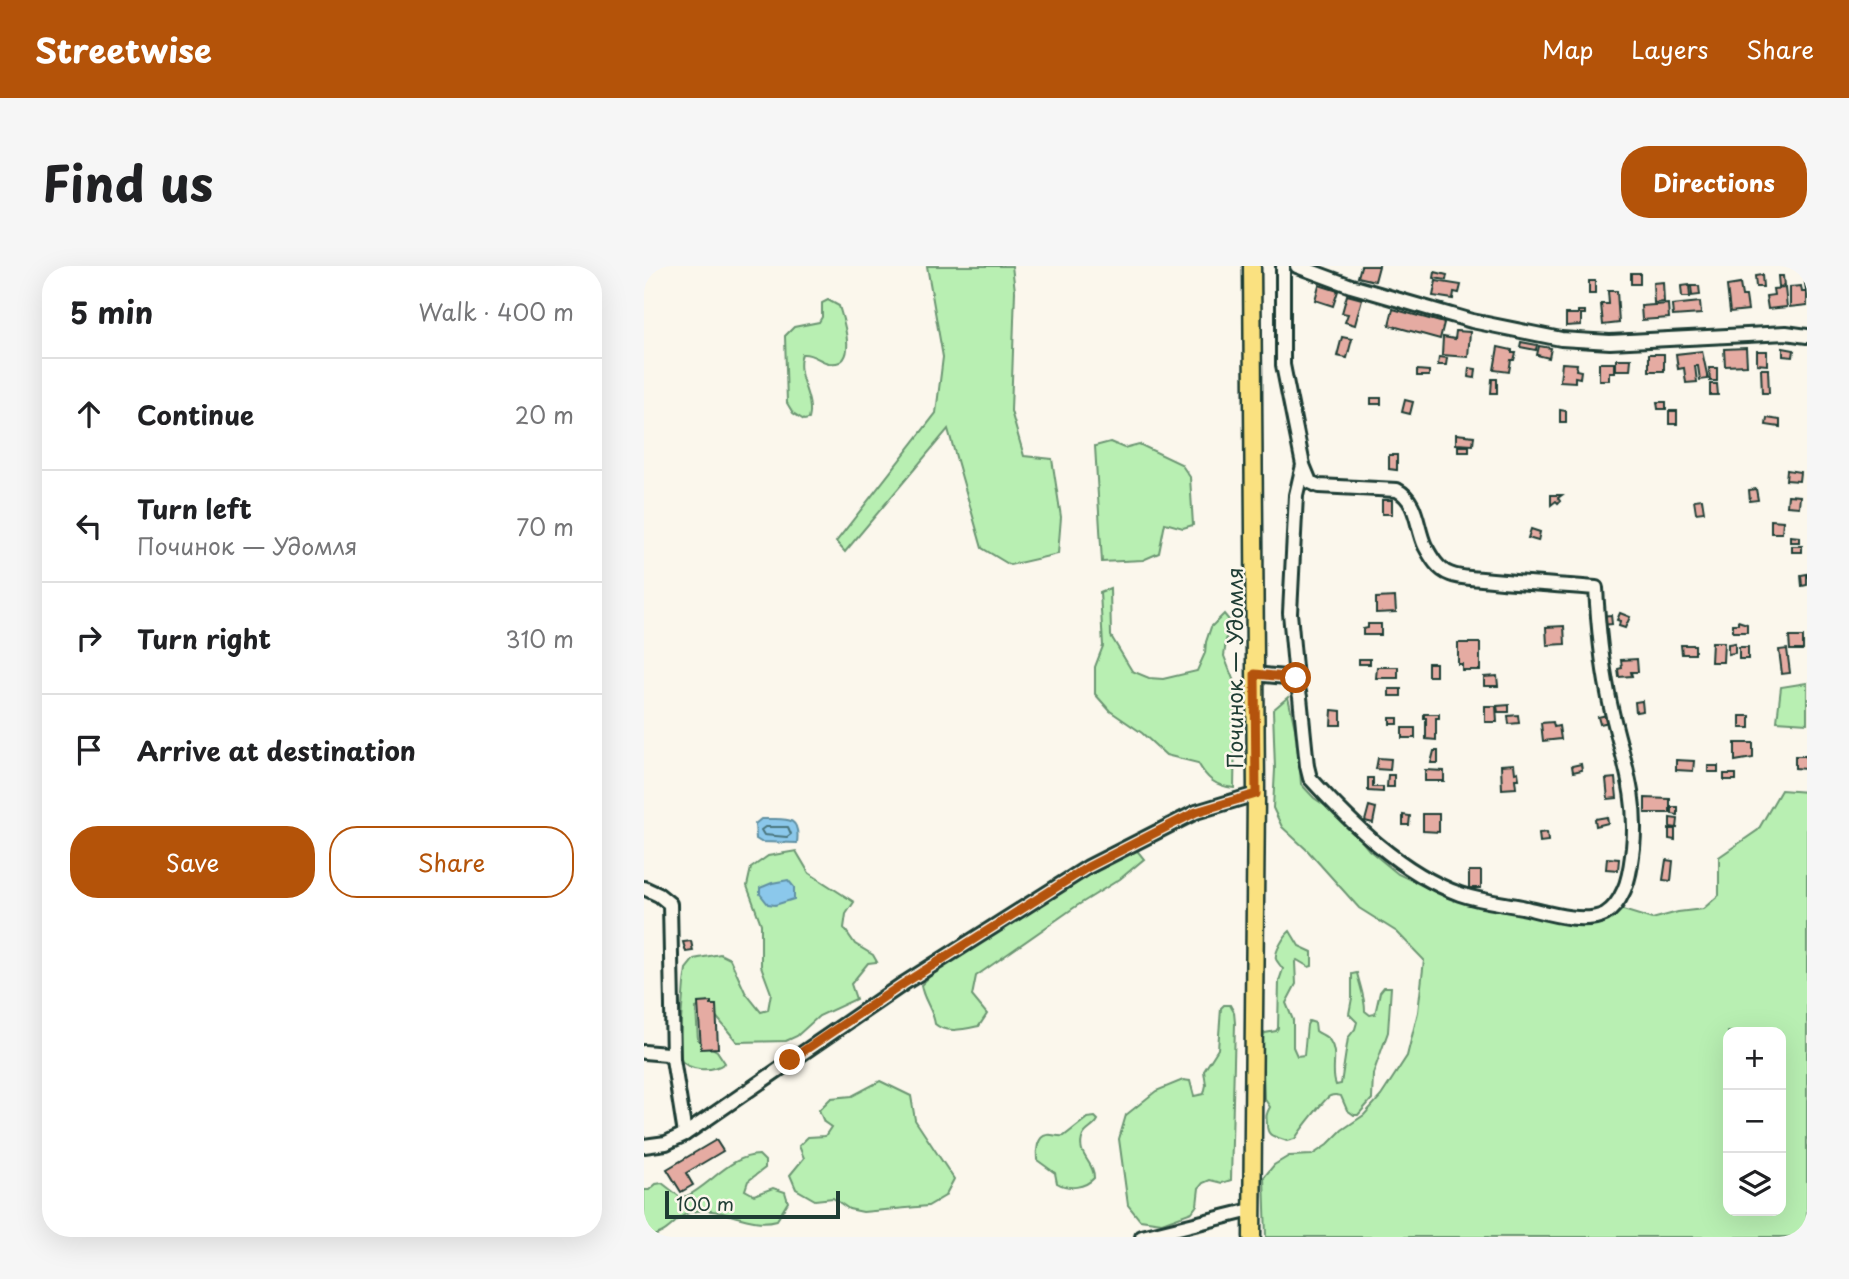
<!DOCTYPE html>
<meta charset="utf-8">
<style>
body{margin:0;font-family:"Playpen Sans",sans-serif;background:#f6f6f6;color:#202124}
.controls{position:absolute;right:21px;bottom:21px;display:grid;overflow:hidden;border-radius:14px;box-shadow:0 7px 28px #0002}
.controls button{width:63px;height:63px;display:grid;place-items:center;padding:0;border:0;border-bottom:2px solid #e0e0e0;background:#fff;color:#202124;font:35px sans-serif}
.scale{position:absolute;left:21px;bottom:18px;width:175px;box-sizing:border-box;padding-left:7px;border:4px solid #1f3d34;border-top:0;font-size:19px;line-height:24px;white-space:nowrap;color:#1f3d34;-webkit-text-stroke:5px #fbf7ec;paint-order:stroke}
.stop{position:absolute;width:21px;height:21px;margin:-16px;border:5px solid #b45309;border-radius:50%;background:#fff}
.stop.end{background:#b45309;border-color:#fff;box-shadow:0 2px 7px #0008}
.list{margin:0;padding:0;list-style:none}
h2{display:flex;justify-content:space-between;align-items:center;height:91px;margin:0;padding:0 28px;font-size:30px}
h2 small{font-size:23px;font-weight:400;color:#757577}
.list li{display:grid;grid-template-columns:46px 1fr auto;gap:21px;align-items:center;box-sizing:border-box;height:112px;padding:0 28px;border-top:2px solid #e0e0e0}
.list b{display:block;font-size:26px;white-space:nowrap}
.list p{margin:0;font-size:23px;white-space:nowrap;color:#757577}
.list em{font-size:23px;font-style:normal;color:#757577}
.actions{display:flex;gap:14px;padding:21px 28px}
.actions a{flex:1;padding:16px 0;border:2px solid #b45309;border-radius:28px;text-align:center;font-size:24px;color:#b45309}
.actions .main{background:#b45309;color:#fff}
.icon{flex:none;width:38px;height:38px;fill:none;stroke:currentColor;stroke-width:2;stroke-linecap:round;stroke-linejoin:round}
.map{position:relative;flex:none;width:1163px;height:971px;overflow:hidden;border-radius:28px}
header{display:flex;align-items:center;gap:42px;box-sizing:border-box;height:98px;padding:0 35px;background:#b45309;color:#fff}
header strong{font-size:33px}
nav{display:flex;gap:38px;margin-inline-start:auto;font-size:24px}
.intro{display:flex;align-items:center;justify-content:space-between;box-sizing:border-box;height:168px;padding:0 42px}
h1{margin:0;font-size:49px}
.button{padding:18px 32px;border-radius:28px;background:#b45309;color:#fff;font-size:24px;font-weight:700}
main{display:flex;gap:42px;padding:0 42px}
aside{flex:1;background:#fff;border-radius:28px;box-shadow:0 7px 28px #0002}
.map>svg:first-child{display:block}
.green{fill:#b8efb2;stroke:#6c9673;stroke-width:2;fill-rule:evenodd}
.water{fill:#8bc8eb;stroke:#6090a2;stroke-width:2}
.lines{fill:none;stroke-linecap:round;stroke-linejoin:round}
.shore{stroke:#4a757d;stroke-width:2}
.building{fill:#e5aba2;stroke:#1f3d34;stroke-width:2}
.minor-casing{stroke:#1f3d34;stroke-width:18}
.major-casing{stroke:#1f3d34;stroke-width:21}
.minor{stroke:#fbf7ec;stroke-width:12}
.major{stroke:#fae180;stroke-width:16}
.route{stroke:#b45309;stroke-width:9}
.labels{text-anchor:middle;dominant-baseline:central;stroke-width:5;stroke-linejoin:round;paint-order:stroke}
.street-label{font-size:21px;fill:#1f3d34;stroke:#fbf7ec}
</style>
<header>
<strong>Streetwise</strong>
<nav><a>Map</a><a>Layers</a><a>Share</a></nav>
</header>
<div class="intro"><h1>Find us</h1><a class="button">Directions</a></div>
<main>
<aside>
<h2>5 min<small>Walk · 400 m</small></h2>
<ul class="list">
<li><svg class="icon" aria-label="ahead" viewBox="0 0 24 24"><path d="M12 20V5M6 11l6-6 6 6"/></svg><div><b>Continue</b></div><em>20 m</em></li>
<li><svg class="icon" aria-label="left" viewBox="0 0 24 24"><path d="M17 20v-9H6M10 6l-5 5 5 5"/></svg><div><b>Turn left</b><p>Починок — Удомля</p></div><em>70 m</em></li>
<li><svg class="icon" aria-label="right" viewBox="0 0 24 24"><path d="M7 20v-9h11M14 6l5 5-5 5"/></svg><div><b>Turn right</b></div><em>310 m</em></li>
<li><svg class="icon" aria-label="arrive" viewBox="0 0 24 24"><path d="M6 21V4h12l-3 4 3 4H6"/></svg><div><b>Arrive at destination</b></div></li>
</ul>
<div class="actions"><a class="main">Save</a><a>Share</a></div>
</aside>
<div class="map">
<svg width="1163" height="971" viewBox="0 0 1163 971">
<rect width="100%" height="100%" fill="#fbf7ec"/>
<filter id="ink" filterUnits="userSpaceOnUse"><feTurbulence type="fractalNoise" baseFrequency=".0143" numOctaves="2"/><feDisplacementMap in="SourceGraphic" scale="14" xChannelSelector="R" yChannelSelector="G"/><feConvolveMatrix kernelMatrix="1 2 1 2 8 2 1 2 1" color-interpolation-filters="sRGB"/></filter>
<g filter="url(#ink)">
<g class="green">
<polygon points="283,0 368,0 371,25 367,145 380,190 408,193 417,251 414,288 366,299 338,282 304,163 201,286 192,276 292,147 299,91"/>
<path d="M184,34l11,6c4,13 21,62 -10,57 -10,-2 -16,-10 -27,-9 -8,22 13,43 7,65l-5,1 -11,-7 -6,-10 -2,-67 9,-9 25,-5 3,-5v-14z"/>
<polygon points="466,176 480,182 495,178 537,198 546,211 549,259 539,262 521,257 515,287 499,294 458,296 451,180"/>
<path d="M466,322l1,48 21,35 17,7 14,1 34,-8 8,-18 1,-11 5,-15 13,-13 5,6 -5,36 12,31 -2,101c-19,-2 -27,-9 -36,-25l-32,-8 -24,-22 -32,-22 -15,-17v-27l8,-21 -3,-54z"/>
<polygon points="1163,417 1163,457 1133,455 1137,421"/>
<path d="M644,431l10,45 3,42 13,14 28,19 27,33 29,24 38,18 43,15 48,6 31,10 37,1 25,-15 32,10 26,-7 25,-3 16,-14v-38l39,-27 23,-40 26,2v445h-541l-2,-60 10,-12 15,-9 23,-1 15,-10 15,-15 22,-15 17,-19 26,-40 11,-44 6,-52 -27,-28 -38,-24 -51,-57 -26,-24 -9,-19 2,-39 -2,-59zM1084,766h53v179h-53z"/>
<path d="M491,582l9,11 -24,20 -45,28 -99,69 -4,20 15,18 -8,12c-14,3 -33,8 -44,-2 -2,-15 -12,-24 -14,-39l21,-21z"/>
<path d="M152,585l13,22 45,29 -8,12 -2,14 11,16 18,11 4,7 -9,1 -17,21 5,15 -37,17 -22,20 -11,5 -49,1 -31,-38 -10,4 2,32 19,11 8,12c-14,10 -36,8 -47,-5l6,-75 2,-14 8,-10 26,-5 10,5 15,33 16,20 7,-2 3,-17 -10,-27v-42l-14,-38 4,-18 17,-12z"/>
<path d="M646,665l9,15 13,6v14l-3,1 -12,-7 -2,2 1,22 -10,19 7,17v27l4,9 7,-1 3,-30 2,-4 6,2 1,8c5,4 10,4 14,10 9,13 0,30 6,44l5,-1 7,-46 7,-9 2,-7 -8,-8 3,-16v-24l5,-1c3,13 8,25 8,38l5,4 5,-1 5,-22 4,-5h7l-3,45 -15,42 -1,25 -14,16h-4l-7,-5 -6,-14c-4,-1 -6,-2 -11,0 -4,1 -32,37 -35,43l-8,2c-12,-5 -20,-3 -20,-17 -1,-8 -1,-10 3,-17l-6,-9 -2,-60 3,-5 11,-2 2,-3 1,-47 4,-12c-1,-1 -7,-9 -7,-10 -2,-7 9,-24 14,-28z"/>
<polygon points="580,739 586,739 590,746 591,757 587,914 578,917 566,914 559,917 555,922 553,939 548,946 518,957 496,954 484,939 475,873 482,849 512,825 539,814 546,815 550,830 560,828 562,819 560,805 574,783 577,742"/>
<polygon points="236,815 267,830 271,854 310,913 301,930 284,940 219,946 205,943 189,932 171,934 152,923 146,909 160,892 155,880 164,871 181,870 187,861 180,856 175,844 187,832 208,830"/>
<path d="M451,851l3,3c-4,8 -12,9 -15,16 -8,19 12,26 11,42 -9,10 -25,12 -37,5l-2,-10 -18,-13c-1,-8 0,-24 10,-25 5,-1 11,2 17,1l23,-18z"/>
<path d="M115,889l6,6v7l-17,13 -3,9 9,5 19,-7 12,4 3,10 -11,18c-28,8 -52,-13 -81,-9 -22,3 -25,26 -52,26v-47h5l7,-6 6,-1 18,14 7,-1c23,-11 44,-41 72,-41z"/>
</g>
<g class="water">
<path d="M117,553c22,1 40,-6 36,24l-36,-1 -5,-3 -1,-15z"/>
<polygon points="144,614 150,621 150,633 131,639 124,638 116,628 116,622 128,617"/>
</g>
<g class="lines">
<polygon class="shore" points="121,561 144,561 147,568 143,571 120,569 117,564"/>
</g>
<g class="building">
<polygon points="717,0 735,0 731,15 714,11"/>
<polygon points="791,6 803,9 802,14 790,12"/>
<rect x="987" y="7" width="9" height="11"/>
<polygon points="1118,9 1119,21 1112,21 1111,10"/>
<polygon points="1134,10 1139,10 1140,20 1135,21"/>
<polygon points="792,15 817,19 815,27 810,26 809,33 789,30"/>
<rect x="945" y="15" width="6" height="13"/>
<polygon points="1019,16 1020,36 1010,37 1009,17"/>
<polygon points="1161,17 1163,17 1163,39 1146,41 1146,21 1157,20 1158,26 1162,26"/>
<polygon points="1096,18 1098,30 1102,30 1104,44 1086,46 1083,20"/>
<polygon points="675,19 694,25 689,40 671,34"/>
<polygon points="1045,19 1046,31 1038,31 1037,20"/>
<polygon points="1047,20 1055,20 1056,29 1048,30"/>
<polygon points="1141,22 1143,41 1124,43 1122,30 1130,29 1129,23"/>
<polygon points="964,25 973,25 975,57 959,59 957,38 965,38"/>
<polygon points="703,29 718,33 711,59 701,56 704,48 698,47"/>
<polygon points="1056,36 1057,48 1029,50 1028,39"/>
<polygon points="1024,38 1025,52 998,54 997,40"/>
<polygon points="749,43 800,57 796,73 745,59"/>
<polygon points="934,45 941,45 941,48 937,48 937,59 922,60 922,48 934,48"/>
<polygon points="812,65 826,66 824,91 798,89 799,71 811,73"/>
<polygon points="698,71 708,73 703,92 693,90"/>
<polygon points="877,76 893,79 892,84 876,81"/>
<polygon points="895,80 907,82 905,92 893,89"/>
<polygon points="854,81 868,84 868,87 872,87 870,94 867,94 865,106 850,104"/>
<polygon points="1102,82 1103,99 1081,100 1080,83"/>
<polygon points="1139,82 1150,84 1149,91 1139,90"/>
<polygon points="1058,85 1064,113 1056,114 1054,100 1051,100 1053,116 1042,117 1040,102 1034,103 1032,88"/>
<polygon points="1113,85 1123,85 1123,99 1113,98"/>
<rect x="1005" y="88" width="15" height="17"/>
<polygon points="795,91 803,92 802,99 794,99"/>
<polygon points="972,93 987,93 986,104 972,104"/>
<polygon points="918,97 933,98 932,104 937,105 936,112 931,111 931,116 916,115"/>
<polygon points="955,97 970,97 970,106 965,106 965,114 955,114"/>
<polygon points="825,102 832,103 831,112 824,111"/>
<polygon points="1065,102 1073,102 1073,115 1066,115"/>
<polygon points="1117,103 1124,103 1125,127 1118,127"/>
<polygon points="773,104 785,105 785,110 773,110"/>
<polygon points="848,113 853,113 853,127 847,127"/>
<polygon points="1066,118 1073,118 1074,129 1066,129"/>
<rect x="727" y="132" width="10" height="6"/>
<polygon points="761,134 769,136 766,148 758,146"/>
<polygon points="1013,136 1022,136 1022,143 1014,143"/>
<polygon points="916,144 922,145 922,156 916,156"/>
<rect x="1025" y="145" width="8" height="13"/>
<polygon points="1123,152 1136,154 1136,161 1122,159"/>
<polygon points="812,168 830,170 829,179 812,178"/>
<rect x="814" y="180" width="11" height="6"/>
<polygon points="745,189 753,189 753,204 745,203"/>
<polygon points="1143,204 1156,206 1155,215 1142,214"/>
<polygon points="1112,223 1114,234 1106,235 1105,224"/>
<polygon points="907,229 918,229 914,232 916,235 914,237 912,235 907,239"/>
<polygon points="1144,229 1156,230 1155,241 1143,240"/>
<polygon points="1058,233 1060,246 1052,247 1050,234"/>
<rect x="738" y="234" width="10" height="14"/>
<polygon points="1127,254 1139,255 1138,267 1127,267"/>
<polygon points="887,263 896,266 894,275 884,272"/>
<polygon points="1146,270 1155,271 1155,276 1146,276"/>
<rect x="1148" y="280" width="10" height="6"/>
<polygon points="1163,308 1163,319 1158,320 1157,309"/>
<polygon points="751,331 752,346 732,347 732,332"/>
<polygon points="976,347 986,351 981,362 975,360 976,355 973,354"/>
<polygon points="967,349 968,358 958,359 957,350"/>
<polygon points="1094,355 1103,358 1103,366 1089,366 1089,358 1094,358"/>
<polygon points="724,358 737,358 737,369 719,369 719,363 724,362"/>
<polygon points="920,360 921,378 903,379 902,361"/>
<polygon points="1145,371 1159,371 1159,384 1146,384"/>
<polygon points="1068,376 1080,376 1079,396 1067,396"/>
<polygon points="814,377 836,377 836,404 818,404 818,398 814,398"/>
<polygon points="1091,377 1091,387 1084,388 1084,378"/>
<polygon points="1037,379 1051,379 1051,388 1038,388"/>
<rect x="1095" y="381" width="9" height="12"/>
<polygon points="1143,383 1146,407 1138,408 1135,384"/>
<rect x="715" y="393" width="11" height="5"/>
<polygon points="993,393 994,406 987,406 988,410 975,411 974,403 978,402 977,394"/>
<rect x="784" y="397" width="8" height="13"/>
<polygon points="733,401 754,401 754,412 732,412"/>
<polygon points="853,410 854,420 840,420 840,411"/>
<rect x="745" y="423" width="12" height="7"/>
<polygon points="998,435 999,445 992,446 991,436"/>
<polygon points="865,439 865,446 854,446 853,440"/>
<polygon points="841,440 852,440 853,456 841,456"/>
<polygon points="688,444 697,445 697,459 687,459"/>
<polygon points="780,448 795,448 795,452 792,452 792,474 782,473 782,452 780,452"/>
<polygon points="874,449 875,457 865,458 864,450"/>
<polygon points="963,449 965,456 956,458 954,451"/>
<rect x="1096" y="450" width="10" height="12"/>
<rect x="746" y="452" width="8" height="6"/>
<polygon points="909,456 910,461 915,460 917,473 899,475 897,457"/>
<rect x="758" y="462" width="13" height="10"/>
<polygon points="1091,477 1109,477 1109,492 1091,495"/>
<polygon points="790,485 794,485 794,497 787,497"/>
<polygon points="1151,490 1162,490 1162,503 1151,502"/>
<polygon points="734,492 747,493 746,504 732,503"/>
<polygon points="1032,494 1050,495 1049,505 1032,504"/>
<polygon points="870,498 871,507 874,506 875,513 871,513 872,522 858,523 857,499"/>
<polygon points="937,498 938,504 929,506 928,500"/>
<rect x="1064" y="500" width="10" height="6"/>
<polygon points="781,504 800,505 800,515 781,515"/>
<rect x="1080" y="508" width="12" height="6"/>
<polygon points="744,509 750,509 750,521 743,521"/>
<polygon points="724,512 729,512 729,521 739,521 739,526 724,525"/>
<polygon points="971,512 973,532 964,533 962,513"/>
<polygon points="1001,532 1026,533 1026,547 1001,547"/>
<polygon points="725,540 732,542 729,557 721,555"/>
<polygon points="1028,541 1034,541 1034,549 1028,548"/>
<polygon points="779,548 795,548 795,566 779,565"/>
<polygon points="759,549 766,550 765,559 759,559"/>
<polygon points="963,551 964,557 952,560 951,553"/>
<polygon points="1026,552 1034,553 1033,562 1026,561"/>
<polygon points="1025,563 1031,563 1031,574 1025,573"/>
<polygon points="903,566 904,575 896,576 895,567"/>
<polygon points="963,592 975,593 974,604 962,603"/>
<polygon points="1022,594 1029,595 1027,615 1019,614"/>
<rect x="825" y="605" width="12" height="17"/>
<polygon points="47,675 49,685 42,686 39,676"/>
<polygon points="67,736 67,739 72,739 74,782 57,783 54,737"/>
<polygon points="72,874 79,885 42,907 49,919 37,926 23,903"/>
</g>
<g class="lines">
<defs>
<g id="minor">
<polyline points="653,0 707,20 828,55 917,73 966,76 1142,67 1163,70"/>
<polyline points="611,408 652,412 646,347 652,229 659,199 639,99 639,0"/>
<path d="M652,412l4,19 7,69 3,12c41,45 91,95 150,116 20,7 41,9 62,13 22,5 61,18 83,7 9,-5 15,-15 19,-24 6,-13 7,-27 9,-42 6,-59 -15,-99 -25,-155 -7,-35 -10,-70 -12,-105 -38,-3 -76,-5 -114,-9 -10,-1 -23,-1 -32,-5 -12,-4 -19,-17 -25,-28 -9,-19 -7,-45 -28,-56l-78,-4 -9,-4 -7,-17"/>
<polyline points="0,622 15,629 26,638 29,793"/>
<polyline points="0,786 23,788 29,793 41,868"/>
<polyline points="0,880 22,877 41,868 259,718 444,601 552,546 612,528"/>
<polyline points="498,971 607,944"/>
</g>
<polyline id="major" points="608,0 612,528 608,971"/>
</defs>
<use href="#minor" class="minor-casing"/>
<use href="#major" class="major-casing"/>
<use href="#minor" class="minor"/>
<use href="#major" class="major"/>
</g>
</g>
<g class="lines" filter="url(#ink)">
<polyline class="route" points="146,794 259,718 444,601 552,546 612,528 611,408 652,412"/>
</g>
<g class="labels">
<g class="street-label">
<text transform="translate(590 402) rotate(-90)">Починок — Удомля</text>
</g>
</g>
</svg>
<div class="controls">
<button>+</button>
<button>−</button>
<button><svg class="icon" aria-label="layers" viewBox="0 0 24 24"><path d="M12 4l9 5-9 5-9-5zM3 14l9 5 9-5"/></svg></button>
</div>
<div class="scale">100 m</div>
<div class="stop" style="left:652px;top:412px"></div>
<div class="stop end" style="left:146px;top:794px"></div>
</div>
</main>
